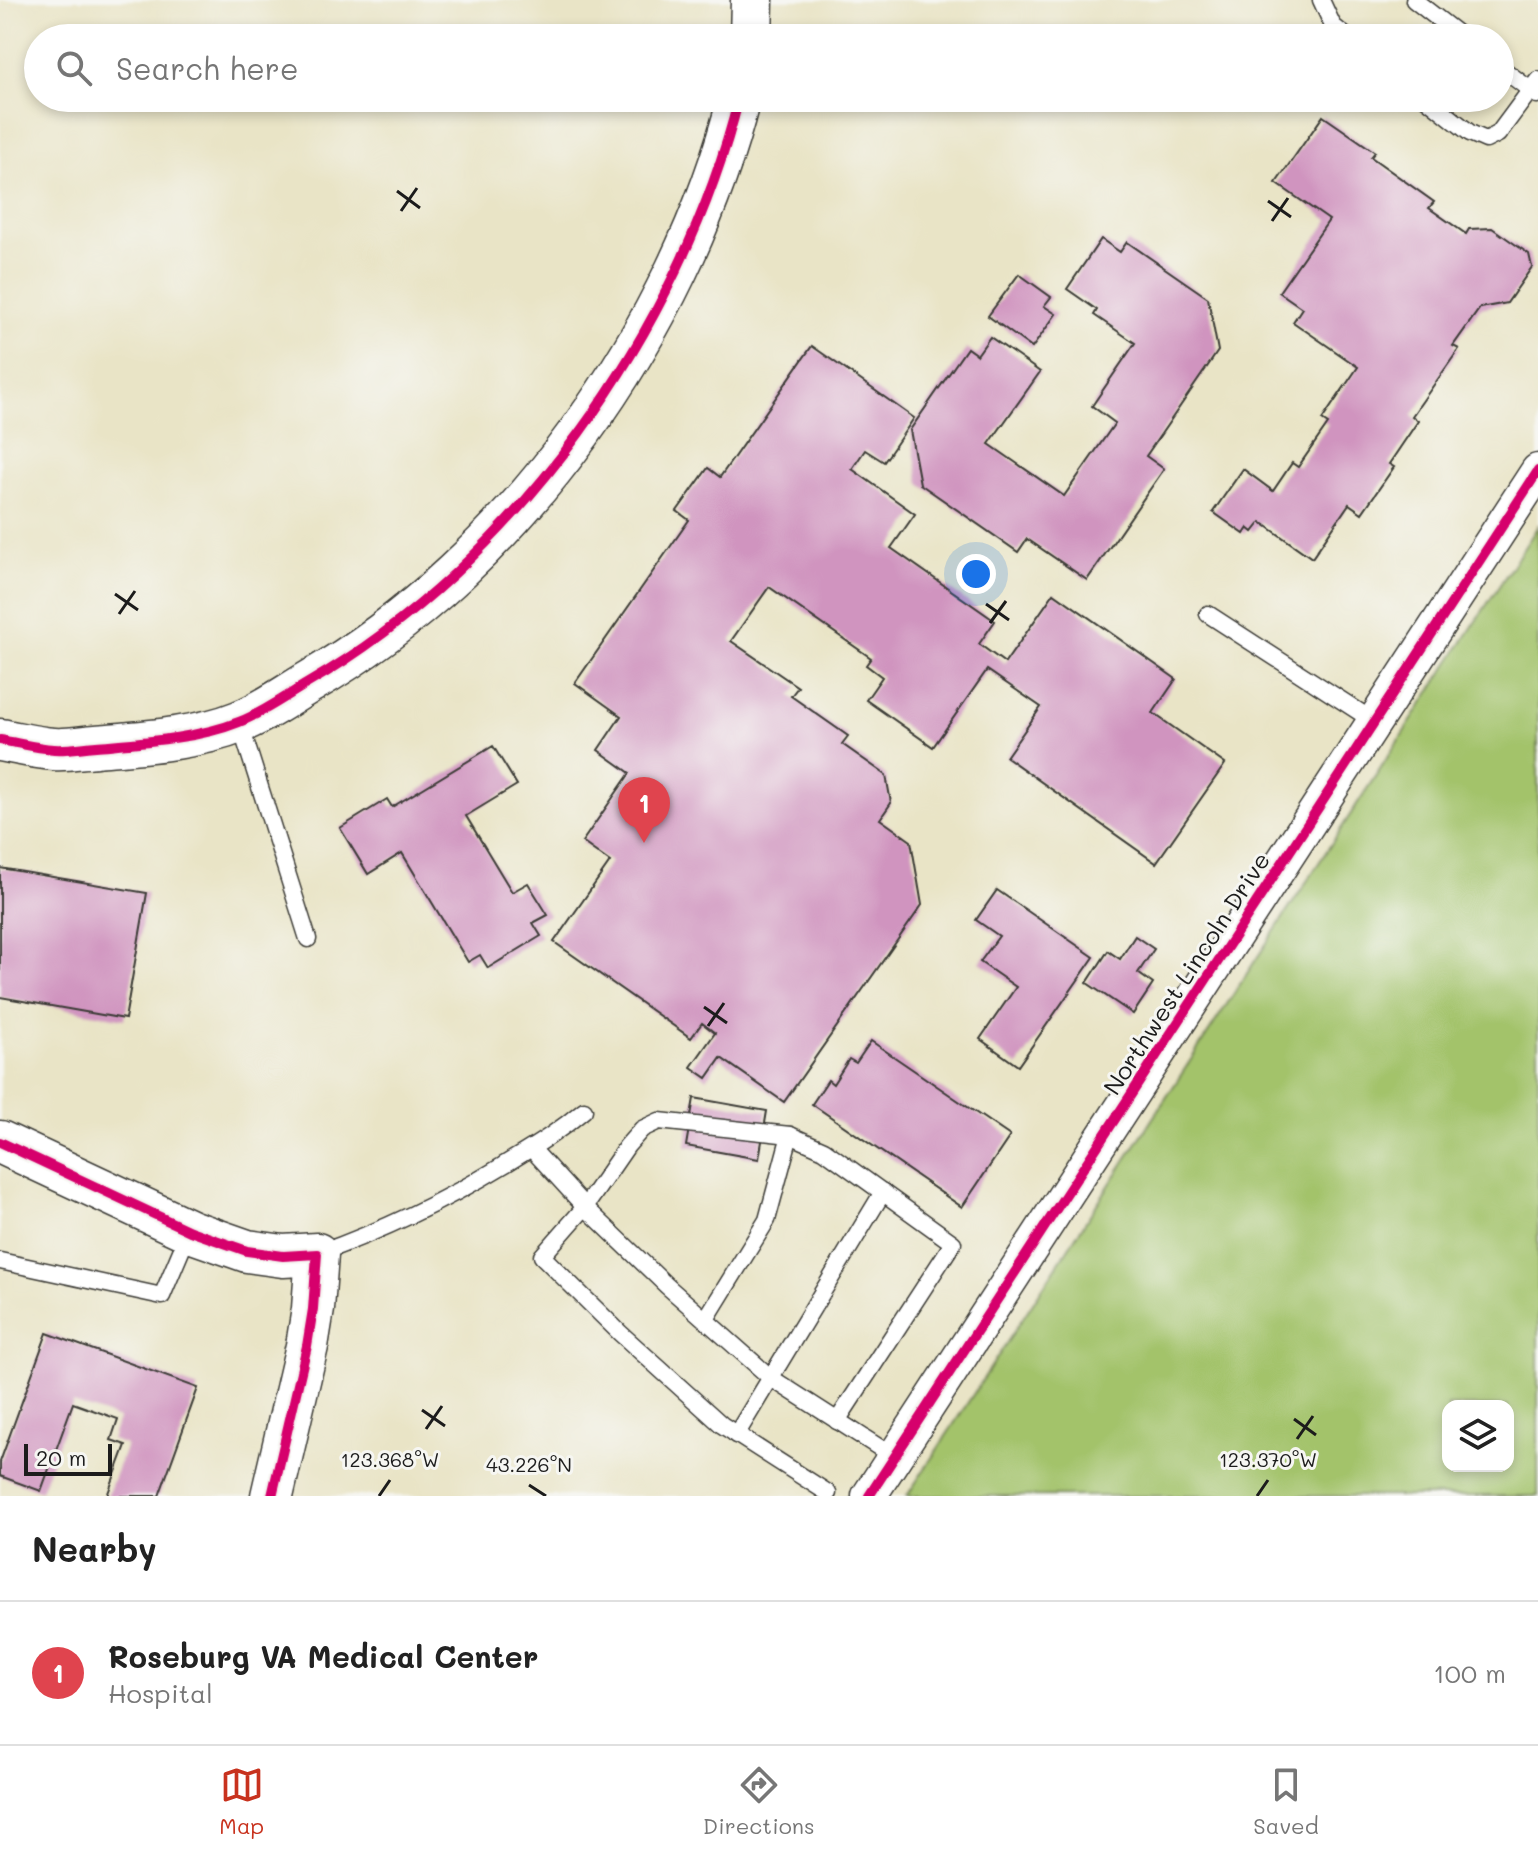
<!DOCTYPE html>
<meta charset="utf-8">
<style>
body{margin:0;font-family:Mali,sans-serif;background:#f2f2f2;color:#222}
.controls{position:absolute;right:24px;bottom:24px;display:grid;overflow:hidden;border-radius:16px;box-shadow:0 4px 12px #0003}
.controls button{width:72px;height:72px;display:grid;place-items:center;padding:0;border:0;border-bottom:2px solid #e0e0e0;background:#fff;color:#222;font:40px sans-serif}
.scale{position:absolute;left:24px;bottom:20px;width:88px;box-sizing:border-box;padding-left:8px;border:4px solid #1c1c1c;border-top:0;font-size:22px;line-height:28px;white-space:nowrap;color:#1c1c1c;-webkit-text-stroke:6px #f6f6f2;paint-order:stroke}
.you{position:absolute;left:976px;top:574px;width:28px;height:28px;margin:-20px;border:6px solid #fff;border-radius:50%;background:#1a73e8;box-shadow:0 0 0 12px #1a73e833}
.badge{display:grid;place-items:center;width:52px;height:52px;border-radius:50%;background:#c8321e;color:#fff;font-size:26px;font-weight:700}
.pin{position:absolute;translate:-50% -66px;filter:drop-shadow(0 2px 4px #0008)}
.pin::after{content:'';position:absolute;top:42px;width:28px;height:24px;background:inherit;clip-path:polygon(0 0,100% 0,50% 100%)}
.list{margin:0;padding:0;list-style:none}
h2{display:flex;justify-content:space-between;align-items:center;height:104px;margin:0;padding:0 32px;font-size:34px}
h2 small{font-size:26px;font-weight:400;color:#767676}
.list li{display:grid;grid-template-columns:52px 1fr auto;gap:24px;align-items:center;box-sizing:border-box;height:144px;padding:0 32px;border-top:2px solid #e0e0e0}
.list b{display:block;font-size:30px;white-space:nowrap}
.list p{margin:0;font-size:26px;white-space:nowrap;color:#767676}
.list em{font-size:26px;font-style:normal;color:#767676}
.icon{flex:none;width:44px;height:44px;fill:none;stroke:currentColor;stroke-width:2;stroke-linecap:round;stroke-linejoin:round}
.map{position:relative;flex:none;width:1538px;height:1496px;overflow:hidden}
.search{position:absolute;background:#fff;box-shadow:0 4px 12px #0003;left:24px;right:24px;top:24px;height:88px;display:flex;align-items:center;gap:20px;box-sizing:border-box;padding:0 28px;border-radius:44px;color:#767676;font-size:30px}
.sheet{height:248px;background:#fff}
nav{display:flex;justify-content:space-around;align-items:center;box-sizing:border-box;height:112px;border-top:2px solid #e0e0e0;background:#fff;font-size:22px;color:#767676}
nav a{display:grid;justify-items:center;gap:4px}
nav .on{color:#c8321e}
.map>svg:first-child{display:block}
.green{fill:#a3c36b;stroke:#607044;stroke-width:2;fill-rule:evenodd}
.building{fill:#d094bf}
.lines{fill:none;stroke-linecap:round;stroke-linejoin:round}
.service-casing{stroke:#3b3a36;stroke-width:19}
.minor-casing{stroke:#3b3a36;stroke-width:37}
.tertiary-casing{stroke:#3b3a36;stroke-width:45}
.service{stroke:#fff;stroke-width:16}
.minor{stroke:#fff;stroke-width:34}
.tertiary{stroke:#fff;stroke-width:42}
.cycleway-casing{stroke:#f6f6f2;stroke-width:15}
.cycleway{stroke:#d6006c;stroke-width:10}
.ticks{fill:none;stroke:#1c1c1c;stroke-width:3}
.labels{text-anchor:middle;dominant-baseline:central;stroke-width:6;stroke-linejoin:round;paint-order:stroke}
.street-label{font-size:24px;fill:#1c1c1c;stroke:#f6f6f2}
.ticks-label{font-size:20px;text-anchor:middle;fill:#1c1c1c;stroke:#f6f6f2;stroke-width:6;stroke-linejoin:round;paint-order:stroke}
</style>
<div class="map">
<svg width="1538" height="1496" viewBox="0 0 1538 1496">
<rect width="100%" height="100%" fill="#f6f6f2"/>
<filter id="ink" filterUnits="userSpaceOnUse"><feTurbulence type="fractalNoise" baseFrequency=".0125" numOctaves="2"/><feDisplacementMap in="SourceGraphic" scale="16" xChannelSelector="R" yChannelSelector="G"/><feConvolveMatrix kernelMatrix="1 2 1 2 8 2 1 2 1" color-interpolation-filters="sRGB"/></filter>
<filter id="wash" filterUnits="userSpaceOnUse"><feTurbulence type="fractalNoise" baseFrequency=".006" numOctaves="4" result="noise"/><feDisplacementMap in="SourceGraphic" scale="32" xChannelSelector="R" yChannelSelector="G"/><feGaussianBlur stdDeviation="1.8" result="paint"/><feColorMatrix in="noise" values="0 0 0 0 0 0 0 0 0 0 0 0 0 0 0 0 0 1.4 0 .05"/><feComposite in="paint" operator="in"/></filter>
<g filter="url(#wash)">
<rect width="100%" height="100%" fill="#e9e4c6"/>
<path class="green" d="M1538,526v970h-631zM1448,1406h60v60h-60z"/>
<g id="blocks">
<g class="building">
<polygon points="1323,116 1375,152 1371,157 1434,202 1429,208 1466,234 1469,229 1492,228 1529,254 1532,267 1507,303 1480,308 1453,346 1459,349 1412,416 1418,421 1389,464 1394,467 1362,513 1349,504 1312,558 1261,522 1253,532 1248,528 1244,534 1213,512 1243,469 1273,491 1292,463 1298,467 1328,424 1322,420 1358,367 1293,322 1302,308 1279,292 1329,220 1276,183"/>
<polygon points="1101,239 1120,252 1127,242 1208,298 1218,351 1146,456 1164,469 1087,580 1027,539 1018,552 920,484 910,430 967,348 977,355 990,337 1040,372 989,444 1064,496 1115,423 1092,406 1135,343 1094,315 1097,310 1067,289"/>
<polygon points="1019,274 1051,297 1044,306 1056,314 1032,348 988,316"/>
<polygon points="812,346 914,418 884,462 865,450 852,469 915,514 891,548 995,621 979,644 1005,663 1054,593 1176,679 1153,713 1225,764 1156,863 1006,757 1041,707 987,670 933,747 866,700 882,677 866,665 871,658 769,587 731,641 798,687 791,696 848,736 842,744 886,775 891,803 880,819 911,841 922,905 784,1102 721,1058 707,1078 691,1067 715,1033 702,1023 691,1038 554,942 610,862 582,842 630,773 598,750 621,716 575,683 689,520 677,511 708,468 720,477"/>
<polygon points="493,746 517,785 466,816 512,892 528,883 548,915 533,923 541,936 488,968 480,955 468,962 402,853 368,874 340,828 387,799 392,807"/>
<polygon points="0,868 147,893 125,1019 0,997"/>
<polygon points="997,890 1094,957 1018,1066 980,1039 1016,987 980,962 999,936 976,920"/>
<polygon points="1135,936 1154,949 1138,973 1153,984 1133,1014 1087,983 1108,951 1120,959"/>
<polygon points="871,1041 1010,1136 962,1207 812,1104 828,1080 833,1084 849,1059 856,1063"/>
<polygon points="694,1098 767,1111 759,1159 686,1146"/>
<polygon points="47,1333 198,1388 159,1496 107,1496 126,1445 111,1440 118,1419 73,1403 41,1491 0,1476 0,1462"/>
</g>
</g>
</g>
<g filter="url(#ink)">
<use href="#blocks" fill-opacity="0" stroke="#3b3a36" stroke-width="2"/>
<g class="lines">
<defs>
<g id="service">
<polyline points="1321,0 1333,26 1348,38"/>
<polyline points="1414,0 1463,38"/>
<polyline points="1500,67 1537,95"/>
<polyline points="1426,98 1470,133 1486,140 1498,134 1538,80"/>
<polyline points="1208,614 1375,722"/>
<polyline points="240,724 308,939"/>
<polyline points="532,1149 585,1207 667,1286 771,1378 894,1457"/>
<path d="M317,1254c67,-24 124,-51 185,-88 31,-19 54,-32 82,-56"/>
<polyline points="0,1261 162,1296 189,1232"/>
<polyline points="706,1319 767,1220 790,1135"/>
<polyline points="736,1435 883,1192"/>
<polyline points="828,1493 722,1425 620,1333 542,1256 585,1207 627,1146 642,1129 659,1121 790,1135 824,1150 953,1243 837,1421"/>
</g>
<polyline id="minor" points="869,1496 1538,471"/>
<g id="tertiary">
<polyline points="751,38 752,0"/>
<path d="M0,740c18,3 36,8 54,9 13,1 28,-2 42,-3 45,-4 101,-7 143,-24 24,-9 47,-26 69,-39 207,-120 373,-353 431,-585"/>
<polyline points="0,1142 190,1231 247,1251 283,1256 317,1254 313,1309 307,1346 272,1496"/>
</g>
</defs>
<use href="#service" class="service-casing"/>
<use href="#minor" class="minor-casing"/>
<use href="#tertiary" class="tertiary-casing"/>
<use href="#service" class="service"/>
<use href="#minor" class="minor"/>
<use href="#tertiary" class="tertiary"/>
<defs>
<g id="cycleway">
<path d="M0,740c18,3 36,8 54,9 13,1 28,-2 42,-3 45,-4 101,-7 143,-24 24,-9 47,-26 69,-39 207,-120 373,-353 431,-585"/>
<polyline points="0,1142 190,1231 247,1251 283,1256 317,1254 313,1309 307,1346 272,1496"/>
<polyline points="869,1496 1538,471"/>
</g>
</defs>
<use href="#cycleway" class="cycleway-casing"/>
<use href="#cycleway" class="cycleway"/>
</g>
</g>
<path class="ticks" d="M397,191l23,17M1268,201l23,16M401,211l16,-23M1272,221l16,-23M115,594l23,16M986,604l23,16M119,614l16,-23M990,623l16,-22M704,1007l23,16M708,1026l16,-23M422,1410l23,16M1294,1419l22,16M426,1429l16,-23M1297,1439l16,-23M529,1485l17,11M379,1496l11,-16M1257,1496l11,-16"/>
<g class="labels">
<g class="street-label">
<text transform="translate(1186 973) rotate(-57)">Northwest Lincoln Drive</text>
</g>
</g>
<g class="ticks-label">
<text x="390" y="1467">123.368°W</text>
<text x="1268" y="1467">123.370°W</text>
<text x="529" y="1472">43.226°N</text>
</g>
</svg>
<div class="controls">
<button><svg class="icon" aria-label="layers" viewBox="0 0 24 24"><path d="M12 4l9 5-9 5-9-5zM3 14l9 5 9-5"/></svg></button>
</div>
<div class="scale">20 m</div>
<div class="you"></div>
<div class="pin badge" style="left:644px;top:843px;background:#e0444e">1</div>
<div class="search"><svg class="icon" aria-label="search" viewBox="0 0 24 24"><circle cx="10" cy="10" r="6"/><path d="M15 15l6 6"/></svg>Search here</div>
</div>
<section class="sheet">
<h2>Nearby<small></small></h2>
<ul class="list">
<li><span class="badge" style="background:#e0444e">1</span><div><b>Roseburg VA Medical Center</b><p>Hospital</p></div><em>100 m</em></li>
</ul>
</section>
<nav>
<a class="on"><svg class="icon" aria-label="map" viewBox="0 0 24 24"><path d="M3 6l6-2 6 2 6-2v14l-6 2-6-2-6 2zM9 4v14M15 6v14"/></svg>Map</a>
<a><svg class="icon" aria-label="directions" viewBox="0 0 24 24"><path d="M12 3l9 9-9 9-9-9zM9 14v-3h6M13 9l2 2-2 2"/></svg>Directions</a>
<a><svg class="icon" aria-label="saved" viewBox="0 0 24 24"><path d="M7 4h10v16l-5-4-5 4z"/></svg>Saved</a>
</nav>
